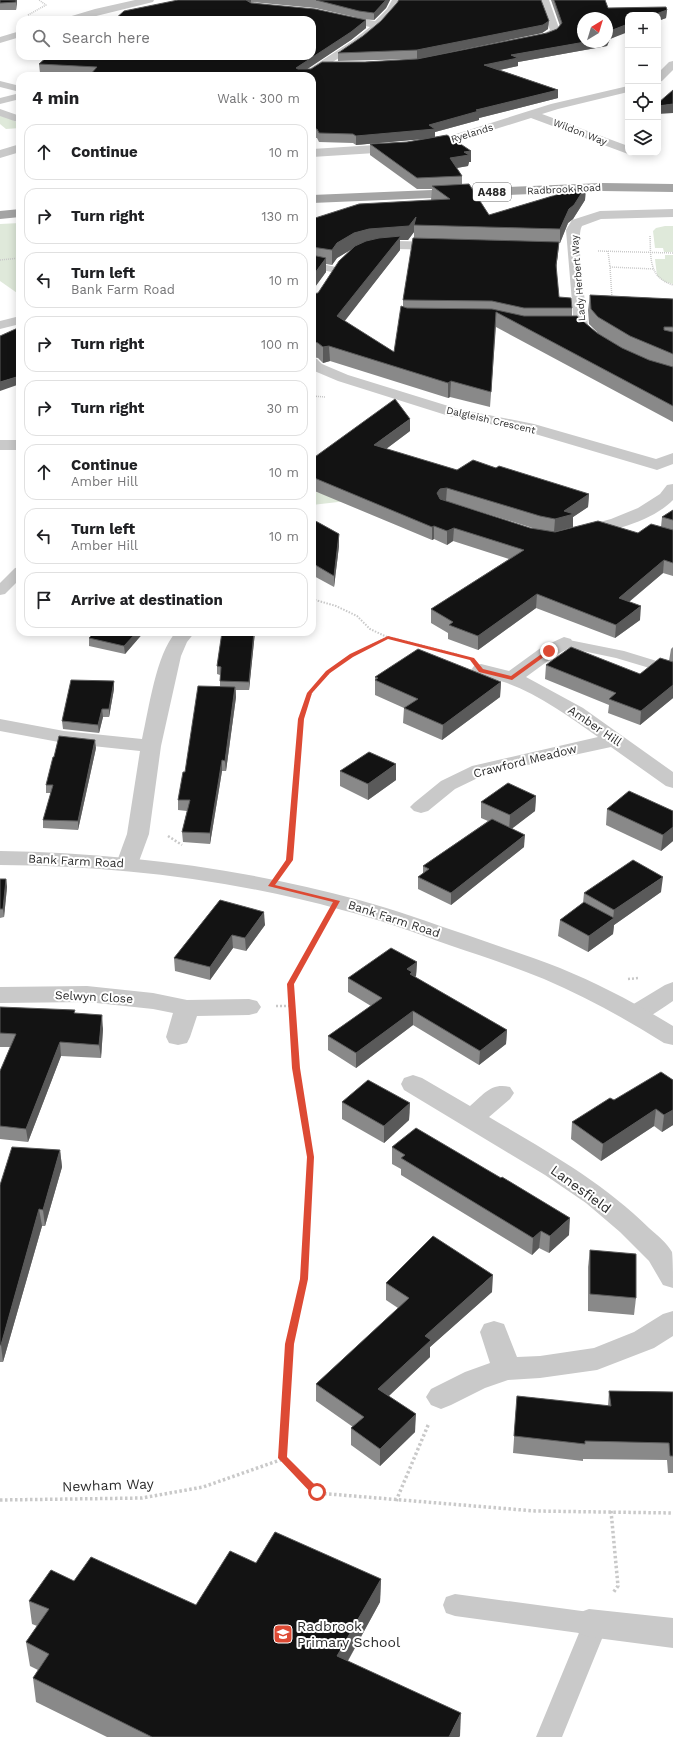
<!DOCTYPE html>
<meta charset="utf-8">
<style>
body{margin:0;font-family:"Work Sans",sans-serif;background:#f2f2f2;color:#202124}
.controls{position:absolute;right:12px;top:12px;display:grid;overflow:hidden;border-radius:8px;box-shadow:0 2px 10px #0003}
.controls button{width:36px;height:36px;display:grid;place-items:center;padding:0;border:0;border-bottom:1px solid #e0e0e0;background:#fff;color:#202124;font:20px sans-serif}
.compass{position:absolute;left:577px;top:12px;width:36px;height:36px;border-radius:50%;background:#fff;box-shadow:0 2px 10px #0003;rotate:38deg}
.stop{position:absolute;width:12px;height:12px;margin:-9px;border:3px solid #dd4a34;border-radius:50%;background:#fff}
.stop.end{background:#dd4a34;border-color:#fff;box-shadow:0 1px 4px #0008}
.list{margin:0;padding:0;list-style:none}
h2{display:flex;justify-content:space-between;align-items:center;height:52px;margin:0;padding:0 16px;font-size:17px}
h2 small{font-size:13px;font-weight:400;color:#757577}
.list li{display:grid;grid-template-columns:26px 1fr auto;gap:12px;align-items:center;box-sizing:border-box;height:56px;margin:0 8px 8px;padding:0 8px;border:1px solid #e0e0e0;border-radius:12px}
.list b{display:block;font-size:15px;white-space:nowrap}
.list p{margin:0;font-size:13px;white-space:nowrap;color:#757577}
.list em{font-size:13px;font-style:normal;color:#757577}
.icon{flex:none;width:22px;height:22px;fill:none;stroke:currentColor;stroke-width:2;stroke-linecap:round;stroke-linejoin:round}
.map{position:relative;flex:none;width:673px;height:1737px;overflow:hidden}
.search{position:absolute;background:#fff;box-shadow:0 2px 10px #0003;left:16px;top:16px;width:300px;height:44px;display:flex;align-items:center;gap:10px;box-sizing:border-box;padding:0 14px;border-radius:12px;color:#757577;font-size:15px}
.panel{position:absolute;background:#fff;box-shadow:0 2px 10px #0003;left:16px;top:72px;width:300px;height:564px;border-radius:12px}
.map>svg:first-child{display:block}
.green{fill:#dfe9da}
.lines{fill:none;stroke-linecap:round;stroke-linejoin:round}
.path-far3{stroke:#c9c9c9;stroke-width:1.5;stroke-dasharray:1 1;stroke-linecap:butt}
.path-far2{stroke:#c9c9c9;stroke-width:2;stroke-dasharray:1.5 1.5;stroke-linecap:butt}
.path-far1{stroke:#c9c9c9;stroke-width:2.5;stroke-dasharray:2 2;stroke-linecap:butt}
.path{stroke:#c9c9c9;stroke-width:3.5;stroke-dasharray:2.5 2.5;stroke-linecap:butt}
.service{fill:#c9c9c9;fill-rule:evenodd}
.minor{fill:#c9c9c9;fill-rule:evenodd}
.tertiary{fill:#c9c9c9;fill-rule:evenodd}
.primary{fill:#a4a4a4;fill-rule:evenodd}
.wall{fill:#898989;fill-rule:evenodd}
.shaded-wall{fill:#5a5a5a}
.building{fill:#131313;stroke:#5a5a5a}
.route{fill:#dd4a34}
.labels{text-anchor:middle;dominant-baseline:central;stroke-width:4;stroke-linejoin:round;paint-order:stroke}
.far-street-label{font-size:10px;fill:#2c2c2c;stroke:#fff}
.shield{fill:#fff;stroke:#6b6b6b;stroke-width:1}
.shield-label{font-size:11px;font-weight:bold;fill:#2c2c2c}
.street-label{font-size:12px;fill:#2c2c2c;stroke:#fff}
.near-street-label{font-size:14px;fill:#2c2c2c;stroke:#fff}
.near-poi-label{font-size:14px;fill:#2c2c2c;stroke:#fff;text-anchor:start}
</style>
<div class="map">
<svg width="673" height="1737" viewBox="0 0 673 1737">
<rect width="100%" height="100%" fill="#fff"/>
<g class="green">
<polygon points="0,113 9,117 20,125 20,128 6,129 0,124"/>
<polygon points="20,223 20,295 0,281 0,224"/>
<polygon points="665,226 673,226 673,252 664,252 663,248 655,248 653,231 656,228"/>
<polygon points="665,255 673,255 673,284 665,282 657,276 655,259 665,259"/>
<polygon points="312,491 320,493 382,497 312,505"/>
</g>
<g class="lines">
<g class="path-far3">
<polyline points="28,15 46,5 39,0"/>
<path d="M650,236c1,22 -2,41 23,49"/>
<polyline points="598,251 673,253"/>
<polyline points="608,251 610,267"/>
<polyline points="0,260 20,258"/>
<polyline points="612,299 610,267 654,269"/>
<polyline points="312,396 325,397"/>
</g>
<g class="path-far2">
<polyline points="312,599 336,606 357,616 370,629 387,637"/>
<path d="M296,783c1,-21 1,-43 5,-64 9,-44 50,-64 87,-82l71,18"/>
</g>
<g class="path-far1">
<polyline points="168,836 182,845"/>
<polyline points="286,864 289,860 296,782"/>
<polyline points="628,979 639,978"/>
<polyline points="276,1006 292,1006"/>
<polyline points="308,1202 311,1157 296,1068 291,984 324,924"/>
</g>
<g class="path">
<polyline points="308,1201 304,1279 290,1344 283,1459 317,1493 535,1511 673,1513"/>
<polyline points="0,1500 142,1498 203,1487 283,1459"/>
<polyline points="396,1501 429,1423"/>
<polyline points="611,1511 618,1586 613,1593"/>
</g>
<g class="service">
<polygon points="312,262 341,268 342,270 337,273 312,268"/>
<polygon points="20,567 20,579 5,594 0,595 0,583 15,568"/>
<polygon points="564,639 624,651 673,666 673,675 616,658 559,646 557,643 559,640"/>
<polygon points="455,1594 589,1612 604,1616 608,1624 562,1737 536,1737 579,1633 455,1616 446,1613 443,1605 446,1597"/>
</g>
<g class="minor">
<polygon points="135,0 154,0 153,2 80,20 64,20 65,18 95,9"/>
<polygon points="392,0 402,0 394,13 385,24 359,45 311,76 298,76 352,41 370,27 332,19 331,17 332,15 336,14 375,21 387,9"/>
<path d="M539,0h10l11,31c-6,9 -25,14 -36,11l-1,-2 1,-2 19,-4 7,-4z"/>
<polygon points="20,31 20,37 0,43 0,37"/>
<polygon points="673,61 673,70 662,81 658,82 658,73 669,62"/>
<polygon points="0,81 20,86 20,92 0,87"/>
<polygon points="628,86 628,92 558,109 542,114 628,146 628,153 630,153 628,154 531,118 441,146 407,151 312,157 312,149 407,143 440,139 551,104"/>
<polygon points="20,93 20,99 0,104 0,98"/>
<polygon points="0,109 20,116 20,123 0,116"/>
<polygon points="20,144 20,152 0,158 0,150"/>
<path d="M673,209v8l-72,2 -19,7c-7,11 4,81 6,99l17,16 -2,3 -5,1 -11,-4 -13,-15 -8,-96 6,-10 28,-9z"/>
<polygon points="396,241 441,242 446,243 448,246 446,249 441,250 396,249 371,253 366,252 364,249 366,246"/>
<polygon points="20,316 20,324 0,329 0,321"/>
<polygon points="312,358 317,359 322,364 348,375 458,409 534,424 656,459 673,453 673,464 657,470 525,431 449,416 338,381 312,370"/>
<rect x="0" y="440" width="20" height="10"/>
<path d="M673,484v16c-23,23 -63,31 -93,38l-6,-1 -3,-4 3,-4 37,-10 27,-11 22,-14 7,-9z"/>
<path d="M176,632h19l-8,10 -6,14 -20,90 -12,88 -11,30 -3,5 -8,2 -8,-2 -3,-5 11,-30 13,-83 -76,-8 -64,-12v-12l64,12 78,8c7,-30 14,-85 34,-107z"/>
<path d="M564,637l7,2 2,4 -2,4 -15,8 -30,22 57,31 90,64v16l-7,-2 -55,-39 -125,27 -31,15 -27,22 -7,2 -7,-2 -4,-4 4,-4 27,-22 31,-15 126,-29c-28,-20 -61,-44 -94,-55 -9,-3 -20,-5 -30,-8l-3,-4 3,-4 7,-2 28,7 33,-24z"/>
<path d="M673,982v19c-14,9 -29,23 -46,19l-4,-6 4,-6 38,-23z"/>
<polygon points="87,986 153,993 187,1000 249,999 257,1001 261,1007 257,1013 249,1015 197,1016 190,1037 187,1043 178,1045 169,1043 166,1037 173,1013 153,1009 87,1002 0,1003 0,987"/>
<path d="M413,1075l9,3 48,28c13,-11 21,-24 40,-19l4,6 -4,6 -21,18c56,33 114,65 160,111 8,7 18,15 23,24 1,7 1,28 1,36l-10,-3 -14,-24 -29,-29 -34,-29 -41,-28 -141,-85 -3,-6 3,-6z"/>
<polygon points="673,1311 673,1336 654,1348 597,1370 540,1378 508,1380 485,1388 451,1405 441,1409 431,1405 426,1397 431,1389 465,1372 490,1363 480,1332 484,1324 494,1321 504,1324 517,1357 540,1356 594,1348 634,1332 663,1314"/>
<polygon points="589,1609 673,1618 673,1648 589,1637 578,1633 573,1623 578,1613"/>
</g>
<path class="tertiary" d="M0,851c122,2 242,17 359,49 37,10 72,23 108,35 31,11 62,21 93,33 39,16 77,36 113,58v19l-9,-2c-38,-24 -78,-46 -120,-64 -31,-13 -63,-23 -95,-34 -36,-13 -71,-26 -107,-35 -112,-31 -226,-44 -342,-45z"/>
<g class="primary">
<polygon points="602,183 673,184 673,192 602,191 312,203 312,195"/>
<polygon points="20,209 20,217 0,219 0,211"/>
</g>
</g>
<g class="wall">
<polygon points="0,0 17,1 16,10 0,10"/>
<path d="M178,0h212l-4,8 -12,12 -15,-1 7,1v8l-15,12 -45,29h5l54,-7 52,-3 130,-26 10,-4 3,-3 -9,-26h54l3,8 59,2 -1,8 -8,3v-6l-48,24 -3,7 -89,16v4l-18,4 58,20v8l-79,20v2l-44,12v5l36,14v11h-2l-1,4 -11,2 5,8v9l27,30 97,-29 -1,14 -12,19 -5,4 -8,20h-1l-3,25 3,29 13,11v8l25,16 -8,-8 -1,-14 2,-15 83,4v123l-177,-95 -6,80 -40,-10 -2,1 -118,-37 -7,2 -5,-5 -6,-1v-63l6,-1 35,-45 -16,10 -5,7 -6,-1v8l-14,19v-72l119,-19 1,-11h-15l-47,-34v-11l37,-2 15,-3 -66,6 -3,-2 -34,-1 -2,-4h-5v-62l-223,-1 -49,-2 -1,-9zM250,2h1l64,6 44,10zM414,232v6l-11,62v6l-9,46 -50,-31 56,-71v-10h8z"/>
<polygon points="548,29 542,33 417,59 338,61 338,53"/>
<path d="M410,431l-24,18 71,21 39,-2 93,26 -1,13 -15,10v10l-18,5 83,1 23,-6 1,-10 11,-7v66l-10,-3 -34,29 11,18 -25,18 -79,-30 -58,42 -30,-11v-6l-17,-10v-14l78,-50 -56,-18 -6,4 -13,-6 -2,1 -120,-50v-31zM444,501h2l93,29 -9,-2z"/>
<polygon points="312,519 339,534 339,546 334,587 312,575"/>
<polygon points="95,632 144,632 125,654 89,646 89,638"/>
<polygon points="222,632 255,632 249,690 236,690 236,697 226,771 222,771 210,844 183,842 182,832 187,811 178,810 178,800 185,772 220,686 220,675 217,674 217,666"/>
<polygon points="673,647 673,698 640,725 608,713 609,705 545,679 546,665 640,674 669,661 671,649"/>
<polygon points="375,677 501,682 500,697 442,740 403,723 404,708 375,695"/>
<polygon points="114,681 114,689 109,717 103,717 99,733 63,729 62,721"/>
<polygon points="96,748 78,830 43,828 43,820 51,793 46,793 46,785"/>
<polygon points="396,764 396,780 368,800 340,786 340,771"/>
<polygon points="536,796 535,811 512,828 524,847 451,905 418,889 418,877 423,874 423,866 488,821 481,818 481,802"/>
<polygon points="607,809 673,811 673,841 661,851 606,825"/>
<polygon points="0,879 6,879 7,887 4,917 0,918"/>
<polygon points="661,892 614,925 613,934 588,952 558,936 560,920 583,903 584,893"/>
<polygon points="220,900 265,925 246,951 233,948 210,980 175,971 174,958"/>
<polygon points="417,962 416,976 415,977 507,1030 506,1044 479,1065 413,1025 356,1068 328,1050 328,1036 371,1006 348,992 348,978"/>
<polygon points="0,1007 75,1013 103,1029 101,1058 61,1056 28,1142 0,1139 0,1072 10,1047 0,1047"/>
<polygon points="673,1080 673,1125 662,1132 654,1126 601,1161 571,1139 572,1122 614,1100"/>
<polygon points="342,1102 410,1103 409,1120 384,1143 342,1119"/>
<polygon points="392,1147 569,1235 549,1253 539,1248 532,1255 401,1175 401,1169 392,1164"/>
<polygon points="60,1150 62,1167 45,1226 42,1226 3,1362 0,1362 0,1185"/>
<polygon points="590,1250 636,1298 634,1315 588,1311 588,1267"/>
<polygon points="386,1283 492,1292 430,1347 430,1357 389,1396 415,1432 380,1466 351,1445 351,1428 353,1427 316,1401 316,1384 398,1308 386,1300"/>
<polygon points="609,1391 673,1392 673,1473 668,1473 667,1460 583,1459 583,1461 513,1453 517,1396 608,1406"/>
<polygon points="256,1563 381,1579 380,1602 348,1661 460,1736 459,1737 107,1737 36,1702 33,1678 38,1670 30,1666 26,1642 37,1626 32,1624 29,1601 74,1581 196,1605"/>
</g>
<g class="shaded-wall">
<polygon points="16,0 17,0 17,1 16,10"/>
<polygon points="245,0 251,0 251,2 245,5"/>
<polygon points="386,0 390,0 386,8 374,20 374,13"/>
<polygon points="667,10 666,18 658,21 658,15 653,15"/>
<polygon points="366,20 366,28 351,40 297,76 296,68"/>
<polygon points="549,21 548,29 542,33 417,59 417,50"/>
<polygon points="628,24 628,32 610,39 607,46 518,62 518,66 484,73 484,65 511,55 585,42 607,42 607,38 610,31"/>
<polygon points="558,90 558,98 479,118 479,120 435,132 435,138 356,145 356,136 429,125 476,110"/>
<polygon points="673,104 673,113 658,114 658,106"/>
<polygon points="471,151 471,162 469,162 468,166 450,169 450,158 464,152"/>
<polygon points="586,186 585,200 573,219 568,223 560,243 560,229 569,209"/>
<polygon points="416,217 414,225 414,232 408,240 400,240 400,250 337,331 337,316 354,248 337,258 332,265 332,250 337,243 354,233"/>
<polygon points="559,242 558,254 555,277 556,265"/>
<polygon points="326,258 326,272 312,291 312,277"/>
<polygon points="329,346 330,361 323,363 323,347"/>
<polygon points="20,376 20,384 0,391 0,382"/>
<polygon points="451,381 450,397 448,398 448,383"/>
<polygon points="410,419 410,431 374,458 374,445"/>
<polygon points="447,488 446,501 440,502 437,493 440,489"/>
<polygon points="589,494 588,507 573,517 573,527 554,532 555,519 564,511"/>
<polygon points="434,526 434,539 432,540 432,527"/>
<polygon points="454,528 453,541 447,545 447,531"/>
<polygon points="339,534 339,546 334,587 334,576"/>
<polygon points="664,560 663,573 618,611 619,598"/>
<polygon points="537,594 536,608 478,650 478,636"/>
<polygon points="641,606 640,620 615,638 616,625"/>
<polygon points="137,632 144,632 125,654 124,646"/>
<polygon points="254,632 255,632 249,690 249,682"/>
<polygon points="114,681 114,689 109,717 109,709"/>
<polygon points="501,682 500,697 442,740 443,725"/>
<polygon points="673,685 673,698 640,725 641,711"/>
<polygon points="235,687 236,697 226,771 225,761"/>
<polygon points="102,709 103,717 99,733 98,725"/>
<polygon points="95,740 96,748 78,830 78,821"/>
<polygon points="222,760 222,771 210,844 210,833"/>
<polygon points="396,764 396,780 368,800 368,784"/>
<polygon points="536,796 535,811 509,831 510,815"/>
<polygon points="673,827 673,841 661,851 663,835"/>
<polygon points="525,835 524,847 451,905 451,893"/>
<polygon points="663,877 661,892 614,925 613,934 588,952 589,936 613,919 614,910"/>
<polygon points="6,879 7,887 4,917 3,909"/>
<polygon points="264,912 265,925 246,951 245,938"/>
<polygon points="232,935 233,948 210,980 210,967"/>
<polygon points="417,962 416,976 412,979 407,969"/>
<polygon points="413,1011 413,1025 356,1068 356,1053"/>
<polygon points="102,1015 103,1029 101,1058 99,1045"/>
<polygon points="507,1030 506,1044 479,1065 480,1051"/>
<polygon points="60,1042 61,1056 28,1142 26,1129"/>
<polygon points="410,1103 409,1120 384,1143 384,1126"/>
<polygon points="656,1109 654,1126 601,1161 603,1144"/>
<polygon points="673,1110 673,1125 662,1132 664,1115"/>
<polygon points="60,1150 62,1167 45,1226 43,1210"/>
<polygon points="39,1209 42,1226 3,1362 1,1345"/>
<polygon points="570,1218 569,1235 549,1253 550,1236"/>
<polygon points="541,1231 539,1248 532,1255 533,1238"/>
<polygon points="493,1275 492,1292 430,1347 430,1357 378,1406 378,1389 425,1336"/>
<polygon points="416,1414 415,1432 380,1466 380,1449"/>
<polygon points="381,1579 380,1602 337,1680 337,1656"/>
<polygon points="461,1713 460,1736 459,1737 449,1737"/>
</g>
<g class="building">
<polygon points="0,0 16,0 16,2 0,3"/>
<polygon points="178,0 246,0 251,3 315,9 366,20 351,32 296,68 298,69 311,69 322,62 365,62 417,59 547,33 557,29 562,23 554,0 605,0 608,8 666,7 667,10 653,15 628,15 628,24 610,31 607,38 607,18 583,18 583,42 585,42 511,55 518,58 484,65 558,90 476,110 479,111 429,125 435,129 356,136 353,134 319,133 317,129 312,129 312,76 89,76 97,67 39,64 48,56 312,56 312,20 114,20 124,11"/>
<polygon points="316,0 386,0 374,13 359,11"/>
<polygon points="399,0 541,0 549,21 543,25 417,50 338,53 363,36 381,21 397,3"/>
<polygon points="673,90 673,104 658,106 658,103"/>
<polygon points="447,135 471,151 464,152 469,155 450,158 462,176 417,178 370,144 407,142"/>
<polygon points="469,184 489,215 586,186 574,205 569,209 560,229 414,225 416,217 409,226 369,229 354,233 337,243 332,250 312,247 312,219 359,204 450,199 432,186"/>
<polygon points="401,236 337,316 394,352 401,306 407,308 492,309 524,316 577,316 597,333 622,348 649,360 673,367 673,406 496,312 491,392 451,381 448,383 329,346 323,347 318,343 312,341 312,294 318,293 339,261 355,246 366,241 379,238"/>
<polygon points="413,238 559,242 556,265 559,297 571,298 572,308 524,308 492,301 403,300"/>
<polygon points="312,255 326,258 312,277"/>
<polygon points="590,295 673,299 673,327 664,327 664,330 673,332 673,354 630,336 598,317 591,309"/>
<polygon points="20,327 20,376 0,382 0,336"/>
<polygon points="395,399 410,419 374,445 457,470 473,460 496,468 499,466 589,494 564,511 574,514 555,519 540,516 447,488 440,489 437,493 440,499 530,528 555,532 598,521 638,533 651,524 673,530 673,563 664,560 619,598 641,606 616,625 537,594 478,636 449,625 453,622 431,609 524,550 454,528 447,531 434,526 432,527 312,477 312,459"/>
<polygon points="673,510 673,520 662,517"/>
<polygon points="312,519 339,534 334,576 312,563"/>
<polygon points="95,632 137,632 124,646 89,638"/>
<polygon points="222,632 254,632 249,682 220,681 221,667 217,666"/>
<polygon points="571,647 640,674 660,658 673,662 673,685 641,711 609,699 616,693 546,665"/>
<polygon points="418,649 501,682 443,725 404,708 418,699 375,680 378,678 375,677"/>
<polygon points="71,680 114,681 109,709 102,709 98,725 62,721"/>
<polygon points="198,686 235,687 225,761 222,760 210,833 182,832 190,800 178,800 183,772 185,772"/>
<polygon points="59,736 95,740 78,821 43,820 53,785 46,785 53,757 54,757"/>
<polygon points="369,752 396,764 368,784 340,771"/>
<polygon points="508,783 536,796 510,815 481,802"/>
<polygon points="629,791 673,811 673,827 663,835 607,809"/>
<polygon points="492,819 525,835 451,893 418,877 429,869 423,866"/>
<polygon points="633,860 663,877 614,910 584,893"/>
<polygon points="0,879 6,879 3,909 0,909"/>
<polygon points="220,900 264,912 245,938 232,935 210,967 174,958"/>
<polygon points="584,902 614,918 589,936 560,920"/>
<polygon points="391,948 417,962 407,969 412,972 410,974 507,1030 480,1051 413,1011 356,1053 328,1036 382,998 348,978"/>
<polygon points="0,1007 75,1010 74,1013 102,1015 99,1045 60,1042 26,1129 0,1126 0,1071 16,1034 0,1033"/>
<polygon points="661,1072 673,1080 673,1110 664,1115 656,1109 603,1144 572,1122 610,1098 614,1100"/>
<polygon points="368,1080 410,1103 384,1126 342,1102"/>
<polygon points="416,1128 501,1178 502,1177 570,1218 550,1236 541,1231 533,1238 401,1158 405,1155 392,1147"/>
<polygon points="12,1147 60,1150 43,1210 39,1209 1,1345 0,1345 0,1185"/>
<polygon points="433,1236 493,1275 425,1336 431,1340 378,1389 416,1414 380,1449 351,1428 364,1417 316,1384 409,1298 386,1283"/>
<polygon points="590,1250 636,1254 636,1298 590,1294"/>
<polygon points="609,1391 673,1392 673,1456 670,1456 669,1443 585,1441 585,1444 514,1436 517,1396 611,1406"/>
<polygon points="275,1532 381,1579 337,1656 461,1713 449,1737 152,1737 33,1678 49,1654 26,1642 49,1609 29,1601 51,1570 74,1581 91,1557 196,1605 230,1551 256,1563"/>
</g>
<polygon class="route" points="388,636 474,658 483,669 511,676 547,650 552,651 512,680 479,672 470,660 388,639 353,657 330,673 312,693 304,719 293,860 275,885 340,901 294,984 300,1068 314,1157 308,1279 294,1344 287,1457 320,1490 321,1492 317,1496 313,1495 278,1458 285,1344 300,1279 307,1157 292,1068 287,984 333,902 268,886 286,860 298,719 307,693 326,671 350,654"/>
<defs>
<symbol id="school-square" viewBox="-11 -11 22 22"><rect x="-9" y="-9" width="18" height="18" rx="4" fill="#dd4a34" stroke="#fff"/><path d="M0-5L7-2L0 1L-7-2ZM-4 1L0 2.5L4 1V4Q0 6-4 4Z" fill="#fff"/></symbol>
</defs>
<g fill-rule="evenodd">
<use href="#school-square" x="272" y="1623" width="22" height="22"/>
</g>
<g class="labels">
<g class="far-street-label">
<text transform="translate(580 132) rotate(21)">Wildon Way</text>
<text transform="translate(472 133) rotate(-17)">Ryelands</text>
<text transform="translate(564 189) rotate(-3)">Radbrook Road</text>
<text transform="translate(578 278) rotate(-95)">Lady Herbert Way</text>
<text transform="translate(491 420) rotate(13)">Dalgleish Crescent</text>
</g>
<rect class="shield" x="473" y="183" width="38" height="18" rx="3"/>
<g class="shield-label">
<text x="492" y="192">A488</text>
</g>
<g class="street-label">
<text transform="translate(595 726) rotate(34)">Amber Hill</text>
<text transform="translate(525 761) rotate(-14)">Crawford Meadow</text>
<text transform="translate(76 861) rotate(3)">Bank Farm Road</text>
<text transform="translate(394 919) rotate(18)">Bank Farm Road</text>
<text transform="translate(94 997) rotate(3)">Selwyn Close</text>
</g>
<g class="near-street-label">
<text transform="translate(581 1189) rotate(36)">Lanesfield</text>
<text transform="translate(108 1485) rotate(-2)">Newham Way</text>
</g>
<g class="near-poi-label">
<text x="297" y="1626">Radbrook<tspan x="297" dy="16">Primary School</tspan></text>
</g>
</g>
</svg>
<div class="controls">
<button>+</button>
<button>−</button>
<button><svg class="icon" aria-label="locate" viewBox="0 0 24 24"><circle cx="12" cy="12" r="6"/><path d="M12 2v4M12 18v4M2 12h4M18 12h4"/></svg></button>
<button><svg class="icon" aria-label="layers" viewBox="0 0 24 24"><path d="M12 4l9 5-9 5-9-5zM3 14l9 5 9-5"/></svg></button>
</div>
<svg class="compass" viewBox="-18 -18 36 36"><path d="M0-13l5 13h-10z" fill="#e53935"/><path d="M0 13l5-13h-10z" fill="#757577"/></svg>
<div class="stop" style="left:317px;top:1492px"></div>
<div class="stop end" style="left:549px;top:651px"></div>
<div class="search"><svg class="icon" aria-label="search" viewBox="0 0 24 24"><circle cx="10" cy="10" r="6"/><path d="M15 15l6 6"/></svg>Search here</div>
<section class="panel">
<h2>4 min<small>Walk · 300 m</small></h2>
<ul class="list">
<li><svg class="icon" aria-label="ahead" viewBox="0 0 24 24"><path d="M12 20V5M6 11l6-6 6 6"/></svg><div><b>Continue</b></div><em>10 m</em></li>
<li><svg class="icon" aria-label="right" viewBox="0 0 24 24"><path d="M7 20v-9h11M14 6l5 5-5 5"/></svg><div><b>Turn right</b></div><em>130 m</em></li>
<li><svg class="icon" aria-label="left" viewBox="0 0 24 24"><path d="M17 20v-9H6M10 6l-5 5 5 5"/></svg><div><b>Turn left</b><p>Bank Farm Road</p></div><em>10 m</em></li>
<li><svg class="icon" aria-label="right" viewBox="0 0 24 24"><path d="M7 20v-9h11M14 6l5 5-5 5"/></svg><div><b>Turn right</b></div><em>100 m</em></li>
<li><svg class="icon" aria-label="right" viewBox="0 0 24 24"><path d="M7 20v-9h11M14 6l5 5-5 5"/></svg><div><b>Turn right</b></div><em>30 m</em></li>
<li><svg class="icon" aria-label="ahead" viewBox="0 0 24 24"><path d="M12 20V5M6 11l6-6 6 6"/></svg><div><b>Continue</b><p>Amber Hill</p></div><em>10 m</em></li>
<li><svg class="icon" aria-label="left" viewBox="0 0 24 24"><path d="M17 20v-9H6M10 6l-5 5 5 5"/></svg><div><b>Turn left</b><p>Amber Hill</p></div><em>10 m</em></li>
<li><svg class="icon" aria-label="arrive" viewBox="0 0 24 24"><path d="M6 21V4h12l-3 4 3 4H6"/></svg><div><b>Arrive at destination</b></div></li>
</ul>
</section>
</div>
